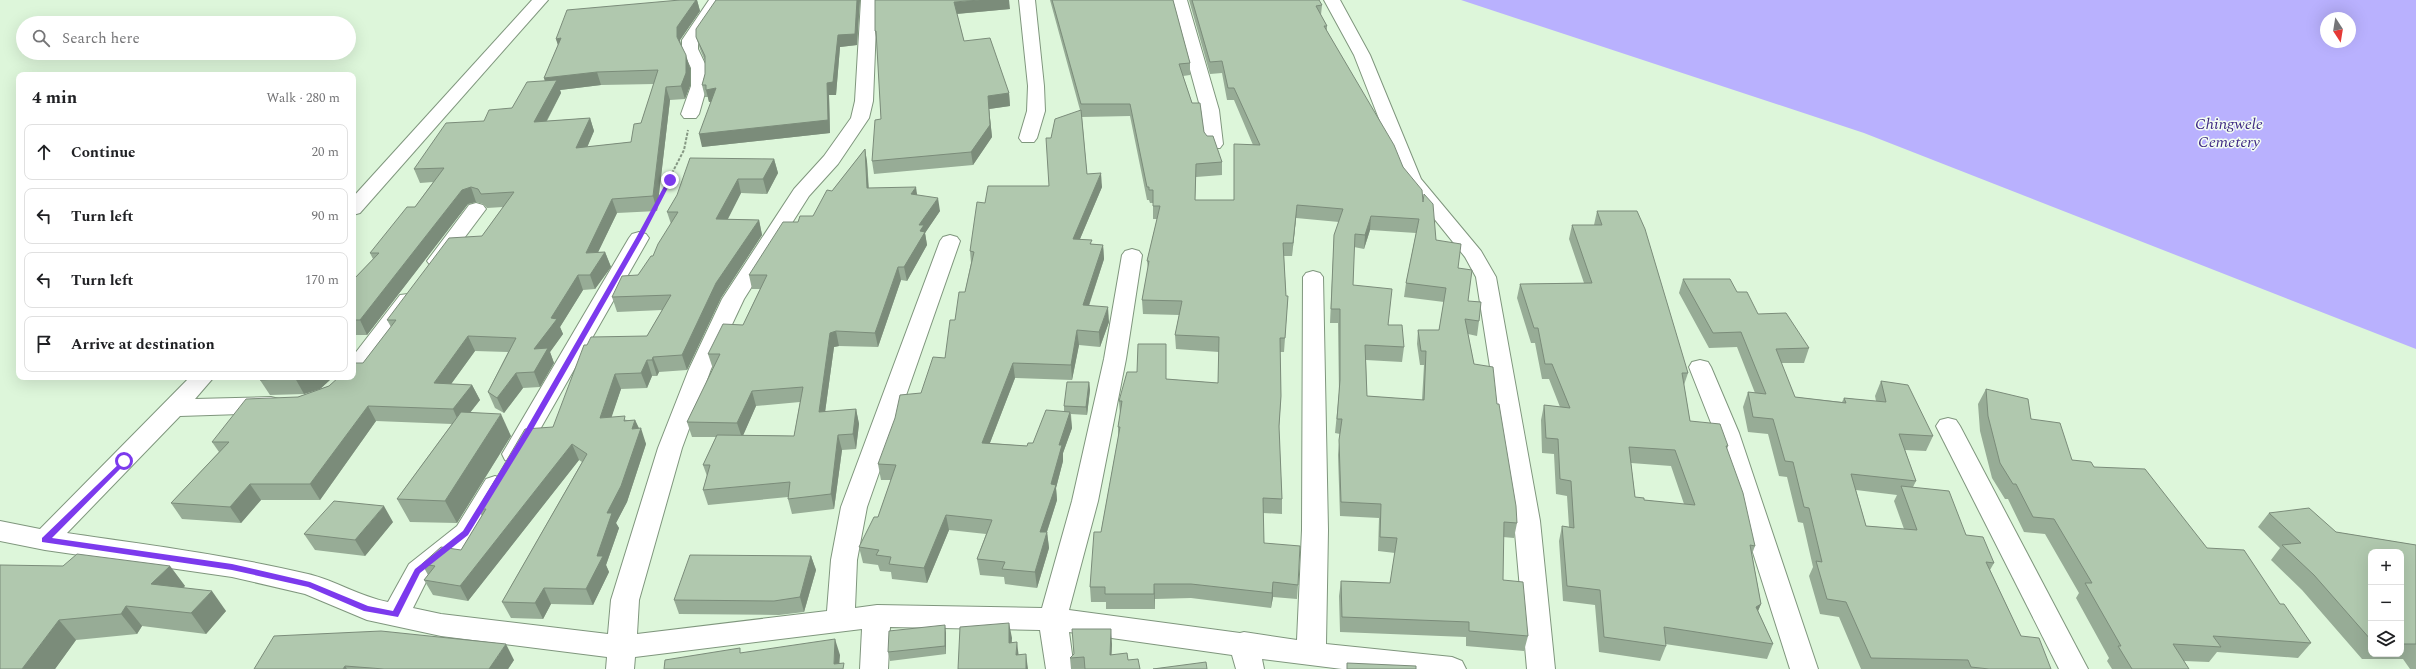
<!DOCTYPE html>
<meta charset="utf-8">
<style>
body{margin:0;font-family:Spectral,serif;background:#f6f6f6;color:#202124}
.controls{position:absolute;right:12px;bottom:12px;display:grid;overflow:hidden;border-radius:8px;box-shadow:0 4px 16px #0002}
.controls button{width:36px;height:36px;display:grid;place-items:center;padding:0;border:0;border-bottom:1px solid #e0e0e0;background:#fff;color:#202124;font:20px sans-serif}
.compass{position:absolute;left:2320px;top:12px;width:36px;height:36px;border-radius:50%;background:#fff;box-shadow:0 4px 16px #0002;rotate:168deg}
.stop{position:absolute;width:12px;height:12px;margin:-9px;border:3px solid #7c3aed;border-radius:50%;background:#fff}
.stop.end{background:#7c3aed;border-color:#fff;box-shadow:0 1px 4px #0008}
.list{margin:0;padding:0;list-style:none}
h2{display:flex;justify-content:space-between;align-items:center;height:52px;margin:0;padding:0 16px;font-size:17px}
h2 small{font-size:13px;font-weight:400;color:#757577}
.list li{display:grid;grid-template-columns:26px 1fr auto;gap:12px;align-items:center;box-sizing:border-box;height:56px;margin:0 8px 8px;padding:0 8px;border:1px solid #e0e0e0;border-radius:8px}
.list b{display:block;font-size:15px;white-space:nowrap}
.list em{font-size:13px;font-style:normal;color:#757577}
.icon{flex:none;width:22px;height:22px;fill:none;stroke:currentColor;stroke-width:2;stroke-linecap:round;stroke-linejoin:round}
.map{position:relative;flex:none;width:2416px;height:669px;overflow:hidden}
.search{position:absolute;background:#fff;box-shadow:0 4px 16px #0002;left:16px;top:16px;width:340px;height:44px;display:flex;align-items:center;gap:10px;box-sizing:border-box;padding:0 14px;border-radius:22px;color:#757577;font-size:15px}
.panel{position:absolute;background:#fff;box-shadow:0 4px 16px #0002;left:16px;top:72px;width:340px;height:308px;border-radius:8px}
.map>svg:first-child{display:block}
.green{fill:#b9b1fe;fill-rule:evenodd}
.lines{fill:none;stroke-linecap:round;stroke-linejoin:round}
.minor-casing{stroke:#7f967d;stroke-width:2}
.path-far1{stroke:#859783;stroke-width:2;stroke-dasharray:3 1.5;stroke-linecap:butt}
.path{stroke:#859783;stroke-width:2.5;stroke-dasharray:4 2;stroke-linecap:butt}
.minor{fill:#fff;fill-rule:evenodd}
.wall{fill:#97ac96;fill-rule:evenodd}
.shaded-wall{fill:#7b8c7a}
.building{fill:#b0c8ae;stroke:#7b8c7a;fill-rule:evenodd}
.route{fill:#7c3aed}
.labels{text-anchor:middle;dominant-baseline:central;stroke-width:3;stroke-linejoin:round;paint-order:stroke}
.park-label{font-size:16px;font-style:italic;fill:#3f2a84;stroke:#f4fef3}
</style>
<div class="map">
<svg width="2416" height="669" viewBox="0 0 2416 669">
<rect width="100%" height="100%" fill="#ddf6da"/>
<path class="green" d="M1461,0h955v349l-552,-216zM2326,18h24v24h-24z"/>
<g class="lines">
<defs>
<g id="minor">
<polygon points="532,0 548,0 360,213 353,215 353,197"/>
<polygon points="709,0 725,0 698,40 698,49 707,68 707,86 699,114 696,118 684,118 681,114 691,86 691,68 682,49 682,40"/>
<path d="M861,0h16l-4,101 -4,17 -31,46 -29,32 -65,103 -33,70 -29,79 -43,152 -2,34 190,-23 4,-51 10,-53 99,-266 3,-4 7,-2 7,2 3,4 -93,266 -10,53 -2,48 22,-3 165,3 30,-107 32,-142 18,-104 3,-4 7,-2 7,2 3,4 -16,104 -28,142 -29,109 171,23 4,-1 53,8 5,-110 1,-253 3,-4 7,-2 7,2 3,4 5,253 -2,114 126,13 10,4 4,8h-124l-80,-10 2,10h-28l-4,-14 -163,-23 5,37h-28l-6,-39 -150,-3 -2,42h-28l2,-40 -227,28 -1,12h-28l1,-12 -166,-21 -74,-16 -62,-26 -73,-17 -187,-27 -45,-9v-20l40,8 150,-152h24l-19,22 76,-2 8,2 4,6 -4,6 -8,2 -91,3 -113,117c81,12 161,22 241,41 27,6 52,23 80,28l21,-38 48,-38 29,-47 9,-3 9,3 4,6 -33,55 -47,38 -15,30 28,6 167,20 3,-34 47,-152 31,-79 33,-70 72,-110 30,-33 27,-38 4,-17z"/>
<polygon points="1019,0 1035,0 1044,86 1045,111 1037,138 1034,142 1022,142 1019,138 1027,111 1028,86"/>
<polygon points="1171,0 1187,0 1219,110 1223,144 1220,148 1208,148 1205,144 1201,110"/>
<polygon points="1324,0 1340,0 1370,55 1421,179 1481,251 1496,277 1540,521 1555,669 1527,669 1514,521 1476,277 1465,257 1403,180 1354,55"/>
<polygon points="476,203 483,205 486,209 444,265 437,267 430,265 427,261 469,205"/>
<polygon points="639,232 646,234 649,238 526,454 523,460 514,463 505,460 502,454 629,238 632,234"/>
<polygon points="408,294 416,295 419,300 361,377 353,379 345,377 353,377 353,356 400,295"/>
<polygon points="1700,360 1708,362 1711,367 1739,433 1818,669 1790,669 1715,433 1689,367 1692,362"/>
<polygon points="1948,418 1956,420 1960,426 2088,669 2059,669 1936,426 1940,420"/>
</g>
</defs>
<use href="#minor" class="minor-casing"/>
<polyline class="path-far1" points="670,177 684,150 688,130"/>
<g class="path">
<polyline points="657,204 671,176"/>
<polyline points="648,222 655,209"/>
</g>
<use href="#minor" class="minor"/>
</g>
<g class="wall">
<path d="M680,0h17l3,11 -20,29 1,4 9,24v18l-5,13 -15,1 -13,111 -40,2 -19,39h7l6,15 -16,22 -12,1 -23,37 3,7 -13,18 4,11 -14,24 -17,1 -19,25 -9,-5 -7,-16 20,-40 -33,-1 -24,33 21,1 8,15 -10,13 41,23 -54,87 -47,-1 -13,-23 55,-75 -76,-3 -56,79h-59l-20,23 -59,-4 -11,-16 48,-51 -7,-10 86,-45 31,-11 34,-23 28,-36 -4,-7 95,-84 21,-29 -16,1 -4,-4 -7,-2 -8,2 -101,131h-12l-2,3v-58l20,-21 -3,-6 45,-46 18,-25 -13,1 -6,-14 70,-48 28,-13 33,-27 -1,-3 14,-33 -2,-6zM654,84l-13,39 -10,19 -44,5 7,-16 -4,-13 -43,3 14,-28 -1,-3 41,-5z"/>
<polygon points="716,0 860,0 857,45 840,47 836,95 829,95 830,133 702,147 711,102 709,102 708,97 705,97 702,85 705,74 705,61 700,49 696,37"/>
<polygon points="875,0 1010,9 957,14 964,41 1009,93 1010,106 989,109 992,137 973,165 874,174 872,161 881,119"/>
<path d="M1050,0h123l17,63v12l-7,1 9,27 12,29 18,30v13l-26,2 -1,23h39l19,-55 -19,-45h-7l-5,-27 -12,1 -21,-74h130l3,5 -1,10 6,11v5l96,171 13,38 22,28 10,33 11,20 -2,15 -9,-2 6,30 23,40 20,119 -3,15 -11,-1v43l25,56 -4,15 -58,-5v-9l-126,-5 -1,-36 2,-15 49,2 5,-30 -17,-2 1,-33 -39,-2 -2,-61 2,-21 -5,-1 4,-40 -1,-70h-8l4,-88 5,-13 -43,-4 -4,38h-8l2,40h2l-4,56h-4l1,44 -2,34 3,69v15l-19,-1 1,30 34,42 -1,14 -24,-2 -2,11 -80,-10 -36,1v10h-49v-7h-15l-1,-15 11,-55 17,-94v-11l2,-12 -1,-14 18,-29 29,-14v21l52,4 1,-31 -43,-3 -1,-14 4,-20 -36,-1 -1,-14 6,-31 -1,-8 10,-42h-4v-16h-3l-1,-3h-2l-17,-84 -48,1 5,57 15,13 -22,52 12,5 11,1 1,14 -15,47 20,16 -9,25 -21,-2 -7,35 -57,-2 -25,65 37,3 6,-3 31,-31v-6l25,-24 1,8 -3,25 -16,-1 1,14 -9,25v8l-7,27 1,12 -10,32 2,16 -12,40 -32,-4 -1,-7 -24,-2 -3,-16 9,-25 -37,-4 -22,53 -35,-4 -1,-7 -11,-1 -2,-6 -15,-2 -4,-16 19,-30 13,-37h-10l-3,-16 43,-71 24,-35 10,-38 10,-28 6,-29 -1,-12 15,-48 64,-17 2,-48 29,-28zM1370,230l46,3 -10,50 -2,14 40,5 -5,28h-21l-1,14 3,21h4l-2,35 -55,-4 -1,-36 36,2 2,-15 -16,-22 -35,-40 1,-38 10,2z"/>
<path d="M865,149l2,13 2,26 48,7 23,16 -15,22 2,12 -20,36 -6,-1 -23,67 -39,-1 -5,1 -9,65 31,-3 3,15 -3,25 -14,1 -8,59 -42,5 -4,-15v-2l-80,8 -5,-15 4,-14 -4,-11 13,-28h-24l-5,-15 26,-53 -5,-15 35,-29 17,-36h-8l-3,-14 49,-53 15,-6 19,-25zM800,402l-6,34 -51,-1 13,-29z"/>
<polygon points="774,159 778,173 767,194 741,193 728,219 759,220 762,235 721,298 687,370 659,372 657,376 652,376 647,388 621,389 611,417 627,420 635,420 639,428 646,444 627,502 616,523 619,528 606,565 609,572 593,605 551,604 543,619 511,618 502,602 582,462 579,460 468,601 433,595 424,580 428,575 422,564 461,550 482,516 478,509 553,427 647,336 662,310 617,312 612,297 638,275 653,256 671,224 667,212"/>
<path d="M1597,211l91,162 -4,12 6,36 38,25 -1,3 28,97 -3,8 9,50 -3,7 15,33 -6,15 -102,-15 1,2 -6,15 -61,-9 -4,-47 -32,-4 -4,-60 3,-15 7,1 -2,-31 -11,-2 -2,-40 -12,-1 -1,-33 3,-15 16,2 -11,-28h-7l-7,-36h-4l-14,-45 3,-14 64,-1 -15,-44 3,-14h22zM1631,463l40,3 13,38 -40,-4 -9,-3z"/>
<path d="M1683,279l54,13 21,22 51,34 -5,15h-23l14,34 47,5 2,-4 32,3 -1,-5 6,-15 52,55 -7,15 -21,-1 11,31 -3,6 53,48 28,28 -4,7 31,66 30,33h-190l-22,-52 -19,-3 -11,-38 4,-9 -10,-44 -5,-1 -11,-45 -8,-1 -11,-42 -20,-2 -5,-25 5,-15 7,1 -18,-46 -28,1 -30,-55zM1856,490l41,5 -3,6 10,28 -38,-3z"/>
<polygon points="262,377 330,377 331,379 320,389 304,394 270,395 260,380"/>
<polygon points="1986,389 2031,419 2072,460 2094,467 2207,548 2280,604 2311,643 2298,658 2217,652 2209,662 2184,661 2189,669 2112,669 2107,661 2109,658 2076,598 2079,593 2045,534 2024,532 2008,499 2005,499 1992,478 1980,431 1978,404"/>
<path d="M2269,513l67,19 80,13v124h-6l-7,-10h-41l-60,-69 -31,-30 9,-12 -22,-21zM2371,552h30v102h-30z"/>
<polygon points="393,522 365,556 315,550 304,534"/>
<polygon points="811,556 816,570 804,612 779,615 679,614 674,600"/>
<polygon points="63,566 170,566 185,586 183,587 226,611 206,634 142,626 137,634 76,640 55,669 0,669"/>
<polygon points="946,633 946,654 890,661 888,652"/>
<polygon points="1112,644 1111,655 1128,660 1140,669 1071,669 1070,658"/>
<polygon points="514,660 508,669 254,669"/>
</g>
<g class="shaded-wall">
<polygon points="696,0 697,0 700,11 680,40 681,50 677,37 677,27"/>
<polygon points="857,0 860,0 857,45 840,47 836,95 829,95 830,133 702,147 699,134 827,83 838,35"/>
<polygon points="980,0 1009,0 1010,9 955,14 954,2"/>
<polygon points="875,31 876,31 879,43 877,43"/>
<polygon points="561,38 560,51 556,39"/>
<polygon points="686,55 690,68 690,86 685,99 681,86"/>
<polygon points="597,72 601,85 560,90 561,93 539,135 534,122 549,92 544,78"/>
<polygon points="666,87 670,100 657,211 653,196"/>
<polygon points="716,88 719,101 709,102 706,90"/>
<polygon points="1009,93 1010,106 989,109 992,137 973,165 971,152 988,96"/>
<polygon points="590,118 594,131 581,162 576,148"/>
<polygon points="865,149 867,162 869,201 867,188"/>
<polygon points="774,159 778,173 767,194 763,179"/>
<polygon points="1101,173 1102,187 1074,253 1073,239"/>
<polygon points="738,179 741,193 720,234 716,219"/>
<polygon points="471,187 476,202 468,204 367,335 360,320 462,190"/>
<polygon points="916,187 918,201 911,194"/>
<polygon points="938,198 940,211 925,233 927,245 907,281 904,267 919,225"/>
<polygon points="612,199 617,213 591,267 586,253"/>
<polygon points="1297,205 1296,218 1292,256 1293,243"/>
<polygon points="1371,216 1370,230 1364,249 1365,235"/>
<polygon points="759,220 762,235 721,298 687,370 682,355 716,283"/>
<polygon points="1103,245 1104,259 1084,320 1083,305"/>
<polygon points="605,252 611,267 595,289 590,275"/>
<polygon points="898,267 901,280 878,347 875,333"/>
<polygon points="578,275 583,290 560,327 563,334 550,352 554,363 540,387 534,372 534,349 551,318"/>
<polygon points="1108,307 1109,322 1100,347 1099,332"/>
<polygon points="1077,330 1079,345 1072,380 1071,365"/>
<polygon points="353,331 355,335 353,338"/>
<polygon points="836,331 839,346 834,347 823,427 819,412 830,333"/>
<polygon points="468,336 475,351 441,398 434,383"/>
<polygon points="653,357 659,372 657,376 652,360"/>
<polygon points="647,360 652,376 647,388 641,373"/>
<polygon points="1013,363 1015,378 984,458 982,443"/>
<polygon points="516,373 523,388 504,413 497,398"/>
<polygon points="615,374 621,389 606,434 600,418"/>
<polygon points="300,377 330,377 331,379 320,389 304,394 295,378"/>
<polygon points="1089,382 1090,390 1087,415 1086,407"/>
<polygon points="472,385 480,400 460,425 453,409"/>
<polygon points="752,391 756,406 742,438 737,423"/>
<polygon points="368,406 376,421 320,500 310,484"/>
<polygon points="856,409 859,424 856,449 853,434"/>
<polygon points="1070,412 1072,428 1063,453 1063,461 1056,488 1057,500 1042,547 1040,532 1051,484 1059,445"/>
<polygon points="501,414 511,436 457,523 445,501"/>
<polygon points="635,420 640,431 641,428 646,444 627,502 616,523 619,528 606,565 609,572 593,605 586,589 607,513"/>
<polygon points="838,435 842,450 834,509 831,494"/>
<polygon points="572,444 579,460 468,601 460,586"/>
<polygon points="250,484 261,500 241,523 230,507"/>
<polygon points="384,506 393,522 365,556 355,540"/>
<polygon points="946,515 949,530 927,583 924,568"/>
<polygon points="1047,532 1049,548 1037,588 1035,572"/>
<polygon points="811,556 816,570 804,612 800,597"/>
<polygon points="170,566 185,586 166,604 151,584"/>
<polygon points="1273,582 1273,597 1271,608 1272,593"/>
<polygon points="1154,584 1155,599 1155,609 1154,594"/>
<polygon points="544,588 551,604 543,619 535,603"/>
<polygon points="212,591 226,611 206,634 191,613"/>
<polygon points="1761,604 1754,620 1756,607"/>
<polygon points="126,606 142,626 137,634 121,614"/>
<polygon points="59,620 76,640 55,669 22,669"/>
<polygon points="1009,623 1012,638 1011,658 1009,643"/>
<polygon points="945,625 946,633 946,654 945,646"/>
<polygon points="1111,629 1112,644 1111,669 1110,655"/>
<polygon points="835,639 840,655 839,669 834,664"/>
<polygon points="1017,642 1019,658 1016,655"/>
<polygon points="506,644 514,660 508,669 489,669"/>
<polygon points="1026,654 1028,669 1026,669"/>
<polygon points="345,666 347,669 343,669"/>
</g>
<g class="building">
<polygon points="680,0 696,0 677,27 677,37 686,55 686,73 681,86 666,87 653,196 612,199 586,253 605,252 590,275 578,275 551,318 557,319 534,349 548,348 534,372 516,373 497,398 488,392 516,338 468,336 434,383 472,385 453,409 368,406 310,484 250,484 230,507 171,503 229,442 212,442 246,399 298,397 329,386 339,377 353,377 353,364 355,363 363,363 396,320 387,320 449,238 482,236 514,192 481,194 478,189 471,187 462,190 360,320 353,320 353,280 379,253 370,253 407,207 415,207 444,168 414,169 446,123 484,121 489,110 512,108 527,82 557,80 534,122 590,118 576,148 631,142 634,124 641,123 658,70 597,72 544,78 561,38 556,39 567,10"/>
<polygon points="716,0 857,0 855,34 838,35 833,82 827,83 828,120 699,134 716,88 706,90 706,85 702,85 705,74 705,56 696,37 696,29"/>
<polygon points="875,0 980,0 954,2 964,41 990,38 1009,93 988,96 990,125 971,152 872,161 875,120 881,119 876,31 875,31"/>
<path d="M1052,0h121l17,63 -11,1 13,39h8l4,29 3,4h6l9,26 -26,2 -1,36h39v-56l26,1 -26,-57h-6l-6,-27 -12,1 -18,-62h127l3,5 -6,1 11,20h-3l70,119 9,22 19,23 1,12 1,-8 9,10 3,36 25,4 -3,24 14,2 -4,31 13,1 -2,19 -14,-2 9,45 19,3 4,37h2l17,102 1,17 -13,-1 -1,58 20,2 5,54 -59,-5v-9l-127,-5 -1,-36 49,2 7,-45 -17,-1 1,-33 -40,-2 -2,-62 3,-21h-5l3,-39v-71h-9l3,-74 9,-26 -46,-4 -4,38h-10l3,53h2l-3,42h-5l1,58 -2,30 3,73 -19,-1 1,45 36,3 -2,39 -25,-3 -1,11 -81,-9h-37v10h-49v-7h-15l4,-55h7l19,-105h-2l4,-26h-3l8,-29h10l1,-28h28v35l52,4 1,-46 -44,-2 7,-34 -40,-1 7,-39h-2l13,-55h-7v-16h-4v-3h-2l-17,-83h-49zM1371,216l48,3 -13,64 40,5 -7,42h-21l3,21h5l-2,49 -57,-4 -2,-51 39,2 -2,-22h-14l4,-36 -39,-4 2,-51 10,1z"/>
<polygon points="1081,110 1087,174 1101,173 1073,239 1092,240 1090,244 1103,245 1083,305 1108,307 1099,332 1077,330 1071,365 1013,363 982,443 1027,446 1028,443 1033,443 1046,410 1070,412 1059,445 1062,445 1051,484 1056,485 1040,532 1047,532 1035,572 1002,569 1005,562 977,559 992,520 946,515 924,568 889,564 891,557 876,555 879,550 859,547 874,517 878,517 896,465 878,464 895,418 900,395 921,393 933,357 945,358 950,320 955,320 959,292 965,292 974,252 970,251 977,202 985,203 988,186 1049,186 1046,138 1051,138 1055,119"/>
<polygon points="865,149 867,188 916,187 911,194 938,198 919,225 924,225 920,231 925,232 904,267 898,267 875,333 836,331 830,333 819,412 856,409 853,434 838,435 831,494 788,499 790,482 703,490 710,465 703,465 717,435 794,436 803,387 752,391 737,423 687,422 720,354 708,354 723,324 743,325 767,275 749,275 783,222 798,222 800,216 813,216 827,190 832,191"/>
<polygon points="690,158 774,159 763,179 738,179 716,219 759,220 716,283 682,355 653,357 652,360 647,360 641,373 615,374 600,418 625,416 624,421 635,420 632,429 641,428 621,486 607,513 612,513 597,556 603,556 586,589 544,588 535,603 502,602 587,454 572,444 460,586 424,580 435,566 422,564 441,547 461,550 486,509 478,509 525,429 553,427 584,345 587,345 591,337 647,336 671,295 612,297 622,276 638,275 651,256 653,256 658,244 678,212 667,212 677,195"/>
<path d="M1597,211h40l8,18 43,144h-6l8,48 30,3 8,22h-2l17,47 12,53 -5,-1 11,59 -5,3 17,37 -109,-17 2,19 -62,-9 -4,-47 -33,-4 -5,-60 12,2 -3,-47 -11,-2 -2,-40 -12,-1 -2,-33 26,3 -18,-44h-7l-7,-36h-4l-14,-44 72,-1 -20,-58h30zM1629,447l46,3 20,55 -51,-5v-2l-9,-1z"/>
<polygon points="1683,279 1730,279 1737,292 1747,292 1758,314 1786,313 1809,348 1776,349 1795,397 1846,403 1844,398 1886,402 1881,381 1908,385 1933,436 1899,434 1916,481 1851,474 1866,526 1917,530 1901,486 1949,491 1966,535 1983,537 1994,563 1986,562 2021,636 2039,638 2051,669 1989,669 1971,667 1968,660 1871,658 1846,602 1827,599 1816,561 1822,562 1809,508 1804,507 1793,462 1785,461 1773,419 1753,417 1748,392 1766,394 1741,332 1713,333"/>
<polygon points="262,377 300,377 295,378 260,380"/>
<polygon points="1067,382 1089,382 1086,407 1064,406"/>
<polygon points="1986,389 2028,399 2031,419 2060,423 2072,460 2091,462 2094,467 2145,469 2207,548 2244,550 2280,604 2284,604 2311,643 2213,636 2221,647 2173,644 2189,669 2132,669 2118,646 2121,646 2085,583 2092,583 2054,519 2033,517 2016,484 2013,484 2000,463 1988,416"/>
<polygon points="461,412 501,414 445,501 397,499"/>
<polygon points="334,501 384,506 355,540 304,534"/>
<polygon points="2309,508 2336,532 2416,545 2416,644 2401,644 2401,552 2371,552 2371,640 2314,575 2282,545 2301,543 2269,513"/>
<polygon points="77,554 170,566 151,584 212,591 191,613 126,606 121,614 59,620 22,669 0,669 0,565 63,566"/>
<polygon points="690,555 811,556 800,597 774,601 674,600"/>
<polygon points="1009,623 1009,643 1017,642 1016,655 1026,654 1026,669 958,669 960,627"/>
<polygon points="945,625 945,646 888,652 889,631"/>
<polygon points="1072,629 1111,629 1110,655 1127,653 1128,660 1138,659 1140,669 1085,669 1084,657 1070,658 1074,654"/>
<polygon points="381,631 506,644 489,669 384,669 345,666 343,669 254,669 274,636"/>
<polygon points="835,639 834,664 844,663 843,669 664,669 665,660 740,648 740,653"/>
<polygon points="1206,662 1207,669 1153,669"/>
<polygon points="1347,663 1416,666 1416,669 1347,669"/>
</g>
<polygon class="route" points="668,179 672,180 642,238 533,429 468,535 420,573 398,617 364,611 308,587 232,570 42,542 42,538 124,459 126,459 126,463 52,538 232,564 310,582 368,606 393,611 415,569 463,531 526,429 636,238"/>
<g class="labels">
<g class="park-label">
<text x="2229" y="124">Chingwele<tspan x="2229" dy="18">Cemetery</tspan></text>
</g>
</g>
</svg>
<div class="controls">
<button>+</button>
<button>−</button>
<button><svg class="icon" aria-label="layers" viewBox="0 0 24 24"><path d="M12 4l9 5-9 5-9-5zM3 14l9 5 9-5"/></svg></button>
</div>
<svg class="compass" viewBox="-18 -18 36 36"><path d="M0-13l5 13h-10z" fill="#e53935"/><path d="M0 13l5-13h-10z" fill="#757577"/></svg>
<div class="stop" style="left:124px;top:461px"></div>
<div class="stop end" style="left:670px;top:180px"></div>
<div class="search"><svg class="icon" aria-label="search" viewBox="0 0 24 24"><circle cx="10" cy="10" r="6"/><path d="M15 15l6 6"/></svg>Search here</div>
<section class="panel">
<h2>4 min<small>Walk · 280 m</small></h2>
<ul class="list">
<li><svg class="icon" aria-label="ahead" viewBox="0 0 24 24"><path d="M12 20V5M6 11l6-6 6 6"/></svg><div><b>Continue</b></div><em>20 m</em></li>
<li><svg class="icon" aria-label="left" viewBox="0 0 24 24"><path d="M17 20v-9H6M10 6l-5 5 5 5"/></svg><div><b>Turn left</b></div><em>90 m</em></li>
<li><svg class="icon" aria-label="left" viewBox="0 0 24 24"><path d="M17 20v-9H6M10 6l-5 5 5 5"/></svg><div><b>Turn left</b></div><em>170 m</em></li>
<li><svg class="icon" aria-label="arrive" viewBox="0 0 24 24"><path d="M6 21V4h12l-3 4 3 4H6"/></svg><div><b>Arrive at destination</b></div></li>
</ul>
</section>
</div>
